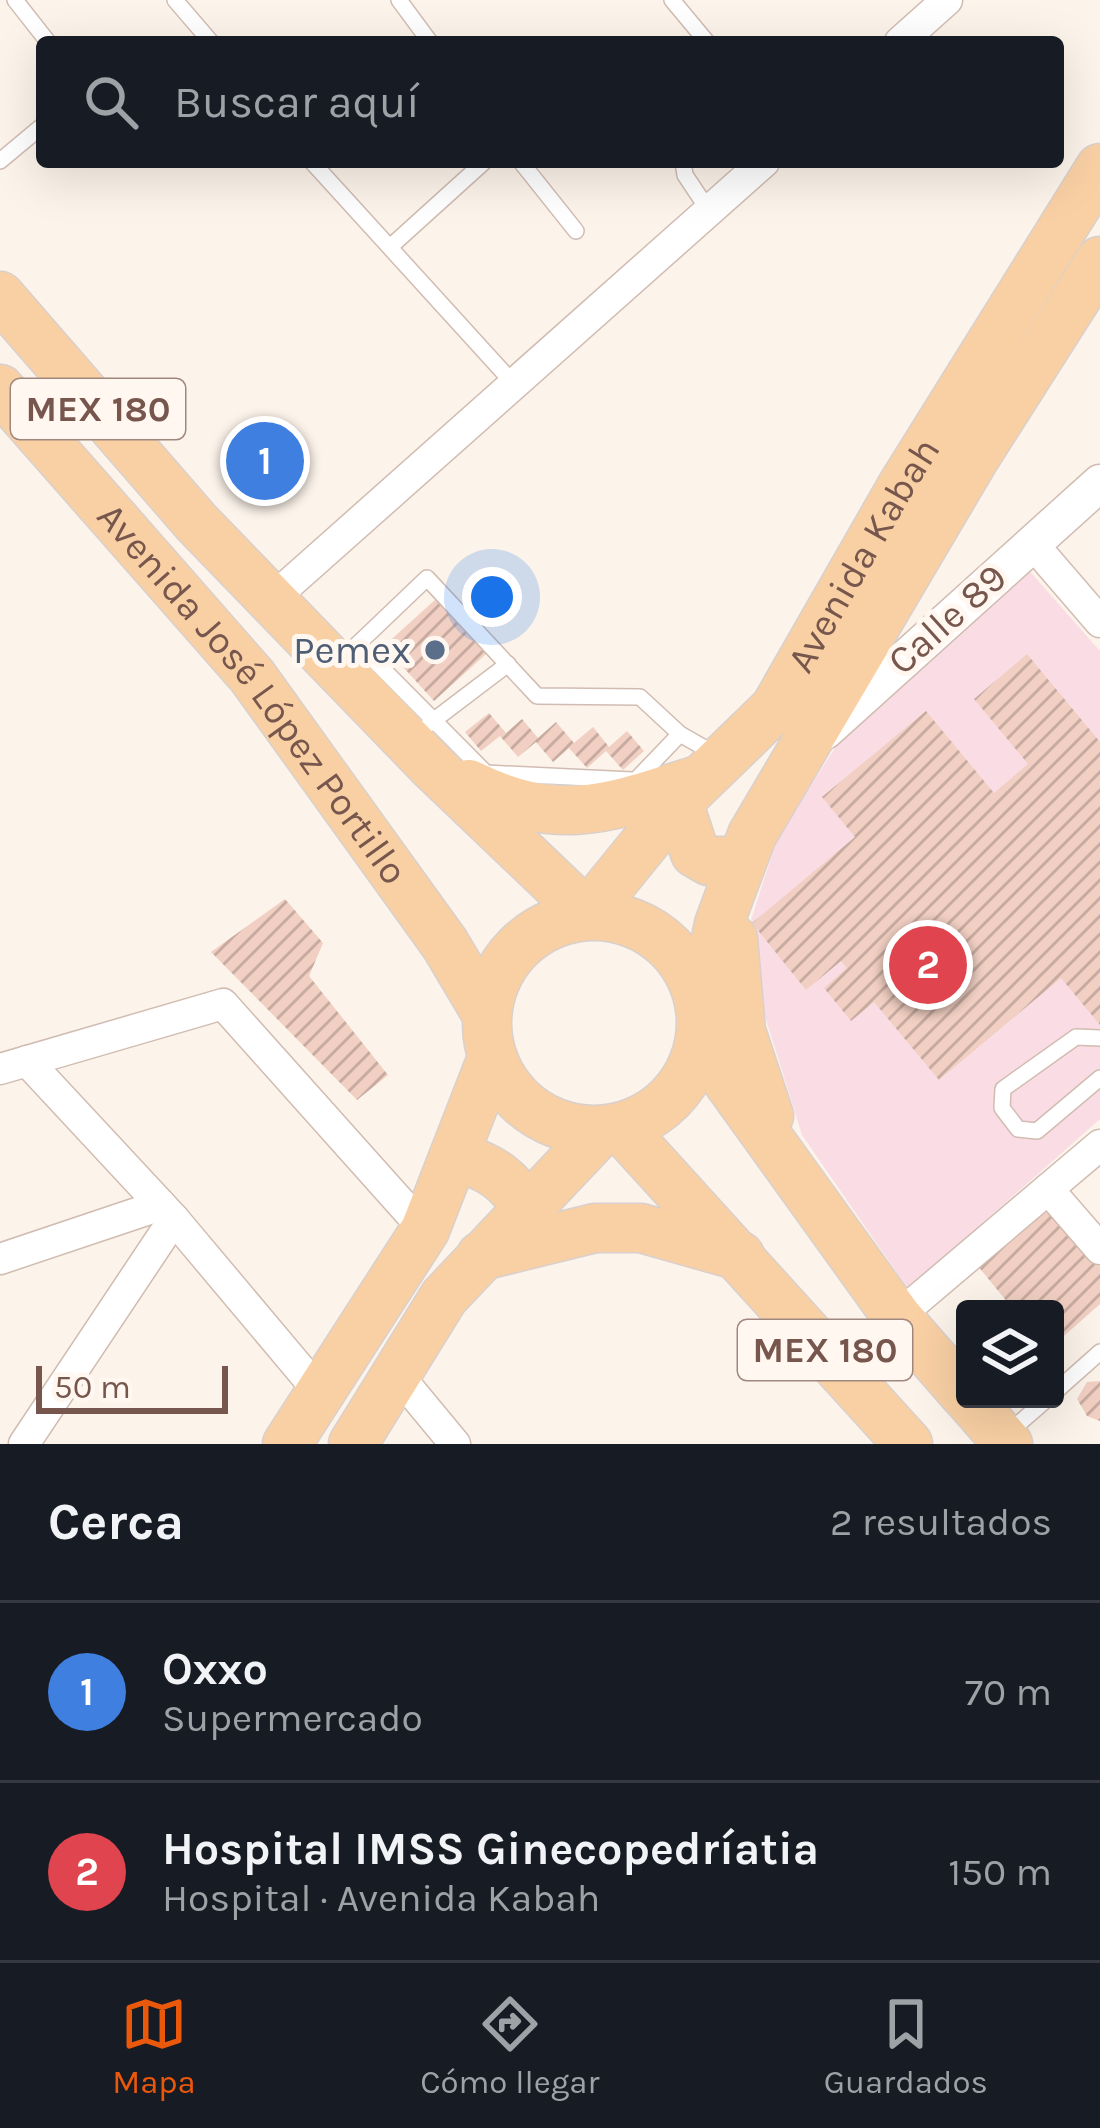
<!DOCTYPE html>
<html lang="es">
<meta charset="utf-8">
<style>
body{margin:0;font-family:Karla,sans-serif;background:#20242c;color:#f1f3f6}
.controls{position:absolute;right:36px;bottom:36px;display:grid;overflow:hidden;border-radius:12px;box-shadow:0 12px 48px #0002}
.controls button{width:108px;height:108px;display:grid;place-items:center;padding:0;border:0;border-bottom:3px solid #363941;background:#171b24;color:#f1f3f6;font:60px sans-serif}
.scale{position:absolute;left:36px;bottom:30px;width:192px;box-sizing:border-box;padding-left:12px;border:6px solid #77574d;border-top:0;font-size:33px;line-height:42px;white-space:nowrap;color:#77574d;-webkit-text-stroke:9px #fff7f0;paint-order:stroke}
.you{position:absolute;left:492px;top:597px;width:42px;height:42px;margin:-30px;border:9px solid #fff;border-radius:50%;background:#1a73e8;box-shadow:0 0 0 18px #1a73e833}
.badge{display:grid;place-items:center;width:78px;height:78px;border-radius:50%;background:#ea580c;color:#fff;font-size:39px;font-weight:700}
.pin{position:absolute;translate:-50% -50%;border:6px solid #fff;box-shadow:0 3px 12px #0006}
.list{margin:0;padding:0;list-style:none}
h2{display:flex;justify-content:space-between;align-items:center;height:156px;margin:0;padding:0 48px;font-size:51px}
h2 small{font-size:39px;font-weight:400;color:#9ea1a6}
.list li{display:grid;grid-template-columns:78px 1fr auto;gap:36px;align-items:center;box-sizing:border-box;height:180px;padding:0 48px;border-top:3px solid #363941}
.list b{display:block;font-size:45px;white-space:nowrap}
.list p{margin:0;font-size:39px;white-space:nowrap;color:#9ea1a6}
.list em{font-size:39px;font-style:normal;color:#9ea1a6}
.icon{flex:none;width:66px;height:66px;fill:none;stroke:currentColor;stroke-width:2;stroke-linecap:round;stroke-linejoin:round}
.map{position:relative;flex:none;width:1100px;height:1444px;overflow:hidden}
.search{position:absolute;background:#171b24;box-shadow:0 12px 48px #0002;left:36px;right:36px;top:36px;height:132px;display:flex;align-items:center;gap:30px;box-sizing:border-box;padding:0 42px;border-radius:12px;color:#9ea1a6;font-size:45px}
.sheet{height:516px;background:#171b24}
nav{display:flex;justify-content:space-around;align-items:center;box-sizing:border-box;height:168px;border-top:3px solid #363941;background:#171b24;font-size:33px;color:#9ea1a6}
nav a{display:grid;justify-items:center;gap:6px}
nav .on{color:#ea580c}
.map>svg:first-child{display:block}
.medical{fill:#fadde4}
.building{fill:url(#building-hatch)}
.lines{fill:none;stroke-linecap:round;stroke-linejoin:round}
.service-casing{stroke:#d1bcb2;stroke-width:18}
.minor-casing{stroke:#d1bcb2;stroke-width:33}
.tertiary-casing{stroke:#d1bcb2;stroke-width:39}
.primary-casing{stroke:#d9d0cd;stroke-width:51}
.service{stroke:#fff;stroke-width:15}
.minor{stroke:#fff;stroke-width:30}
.tertiary{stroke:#fff;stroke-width:36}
.primary{stroke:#f9d0a4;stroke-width:48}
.service-dot{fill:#5c6f8a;stroke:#fff7f0;stroke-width:4.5}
.labels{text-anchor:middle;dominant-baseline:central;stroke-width:10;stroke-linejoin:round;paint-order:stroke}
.shield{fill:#fff7f0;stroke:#a0877e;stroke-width:3}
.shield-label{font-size:36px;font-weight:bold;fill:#77574d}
.street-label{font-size:39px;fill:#77574d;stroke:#fff7f0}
.service-label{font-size:39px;fill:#4e5e75;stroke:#fff7f0;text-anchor:end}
</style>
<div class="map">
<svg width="1100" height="1444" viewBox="0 0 1100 1444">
<defs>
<pattern id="building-hatch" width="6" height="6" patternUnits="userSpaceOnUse" patternTransform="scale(3)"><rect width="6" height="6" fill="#f1cfc2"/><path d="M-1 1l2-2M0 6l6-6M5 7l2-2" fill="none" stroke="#c8aba0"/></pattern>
</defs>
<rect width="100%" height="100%" fill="#fcf3ea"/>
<polygon class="medical" points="1026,567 1100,651 1100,1119 908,1289 802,1135 763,1010 751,920 778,836 837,745"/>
<g class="building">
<polygon points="277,425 302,456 256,497 228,466"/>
<polygon points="436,599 486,654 434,701 384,646"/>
<polygon points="1027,654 1100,742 1100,1025 1061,978 939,1080 874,1002 851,1021 824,988 847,968 841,961 806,990 752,923 855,837 822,797 926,711 994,793 1028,764 974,699"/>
<polygon points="489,713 506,733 522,719 538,738 556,722 574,743 593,727 609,747 627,731 644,751 623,770 606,751 587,768 569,748 553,762 536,742 518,757 500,736 481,751 465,732"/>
<polygon points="285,899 323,943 309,976 388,1075 357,1100 211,952"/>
<polygon points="1038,1212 1056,1214 1100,1267 1100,1304 1055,1344 1055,1309 1013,1309 977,1265"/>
<polygon points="1100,1381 1100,1421 1087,1416 1077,1399 1087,1382"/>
</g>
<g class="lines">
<defs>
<g id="service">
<polyline points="15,0 48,42"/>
<polyline points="175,0 211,42"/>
<polyline points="399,0 430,42"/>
<polyline points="672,0 707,42"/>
<polyline points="0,161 42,126"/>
<polyline points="312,162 514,384"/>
<polyline points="521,162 576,231"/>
<polyline points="683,162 685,175 709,211"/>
<polyline points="390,247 484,162"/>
<polyline points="358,644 486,773 632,780"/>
<polyline points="339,662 427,578 537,696 640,697 680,734 715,754"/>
<polyline points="429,724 508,664"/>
<polyline points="632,784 680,734"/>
<polyline points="1100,1038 1076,1037 1003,1089 1002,1108 1018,1129 1037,1131 1100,1078"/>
<polyline points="1055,1392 1100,1352"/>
<polyline points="1008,1433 1047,1399"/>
</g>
<g id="minor">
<polyline points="900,42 947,0"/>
<polyline points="1032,543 1100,622"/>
<polyline points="271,600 764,162"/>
<polyline points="27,1061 174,1219 321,1394"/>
<polyline points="0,1069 223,1004 425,1230"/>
<polyline points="1048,1189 1100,1249"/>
<polyline points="0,1259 161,1205"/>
<polyline points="897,1317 1100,1145"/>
<polyline points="397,1374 455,1444"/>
<polyline points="24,1444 174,1219"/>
</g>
<polyline id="tertiary" points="825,731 1100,483"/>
<g id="primary">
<polyline points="0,296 196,522 432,766 587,914"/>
<path id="s1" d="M0,389l252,287 193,268 41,69"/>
<path d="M469,784c91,45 140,24 232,-5"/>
<polyline points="678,802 695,853 709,861 741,861"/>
<path id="s2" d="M587,914l91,-112 97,-94 127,-222 198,-318"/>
<circle cx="594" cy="1023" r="107"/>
<polyline points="733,939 741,1031 769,1116"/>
<polyline points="701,1010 719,924 752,835 974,459 1100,261"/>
<polyline points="700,1043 897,1317 965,1395"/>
<polyline points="621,1128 908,1444"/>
<path d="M457,1157c34,10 52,22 71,53"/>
<polyline points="481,1256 595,1228 641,1228 740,1256"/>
<polyline points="969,1399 1008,1444"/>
<polyline points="287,1444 425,1230 492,1058"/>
<polyline points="353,1444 444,1297 601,1131"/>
</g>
</defs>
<use href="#service" class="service-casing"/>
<use href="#minor" class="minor-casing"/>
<use href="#tertiary" class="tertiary-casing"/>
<use href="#primary" class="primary-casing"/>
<use href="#service" class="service"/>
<use href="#minor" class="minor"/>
<use href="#tertiary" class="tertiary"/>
<use href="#primary" class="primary"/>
</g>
<circle class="service-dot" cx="435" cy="650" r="12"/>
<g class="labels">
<g class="shield">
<rect x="11" y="379" width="174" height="60" rx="9"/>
<rect x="738" y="1320" width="174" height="60" rx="9"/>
</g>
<g class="shield-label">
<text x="98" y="409">MEX 180</text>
<text x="825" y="1350">MEX 180</text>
</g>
<g class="street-label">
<text stroke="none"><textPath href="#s2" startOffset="456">Avenida Kabah</textPath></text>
<text transform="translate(947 619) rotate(-42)">Calle 89</text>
<text stroke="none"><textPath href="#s1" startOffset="396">Avenida José López Portillo</textPath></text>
</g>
<g class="service-label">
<text x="411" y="650">Pemex</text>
</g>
</g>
</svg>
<div class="controls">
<button><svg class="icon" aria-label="layers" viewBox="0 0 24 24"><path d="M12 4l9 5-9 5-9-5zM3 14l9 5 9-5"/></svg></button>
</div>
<div class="scale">50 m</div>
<div class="you"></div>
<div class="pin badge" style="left:265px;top:461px;background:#3f7fe0">1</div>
<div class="pin badge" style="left:928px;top:965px;background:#e0444e">2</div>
<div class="search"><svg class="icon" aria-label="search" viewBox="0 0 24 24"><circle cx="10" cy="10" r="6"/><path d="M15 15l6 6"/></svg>Buscar aquí</div>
</div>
<section class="sheet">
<h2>Cerca<small>2 resultados</small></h2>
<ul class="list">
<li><span class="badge" style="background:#3f7fe0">1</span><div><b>Oxxo</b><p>Supermercado</p></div><em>70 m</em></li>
<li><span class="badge" style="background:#e0444e">2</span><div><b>Hospital IMSS Ginecopedríatia</b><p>Hospital · Avenida Kabah</p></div><em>150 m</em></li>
</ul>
</section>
<nav>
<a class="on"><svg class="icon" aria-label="map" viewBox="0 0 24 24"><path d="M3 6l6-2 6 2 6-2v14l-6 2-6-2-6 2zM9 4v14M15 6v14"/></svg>Mapa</a>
<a><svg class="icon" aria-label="directions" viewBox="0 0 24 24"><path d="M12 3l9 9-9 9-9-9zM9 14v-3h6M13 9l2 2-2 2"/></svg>Cómo llegar</a>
<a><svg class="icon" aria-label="saved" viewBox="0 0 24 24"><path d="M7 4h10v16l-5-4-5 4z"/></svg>Guardados</a>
</nav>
